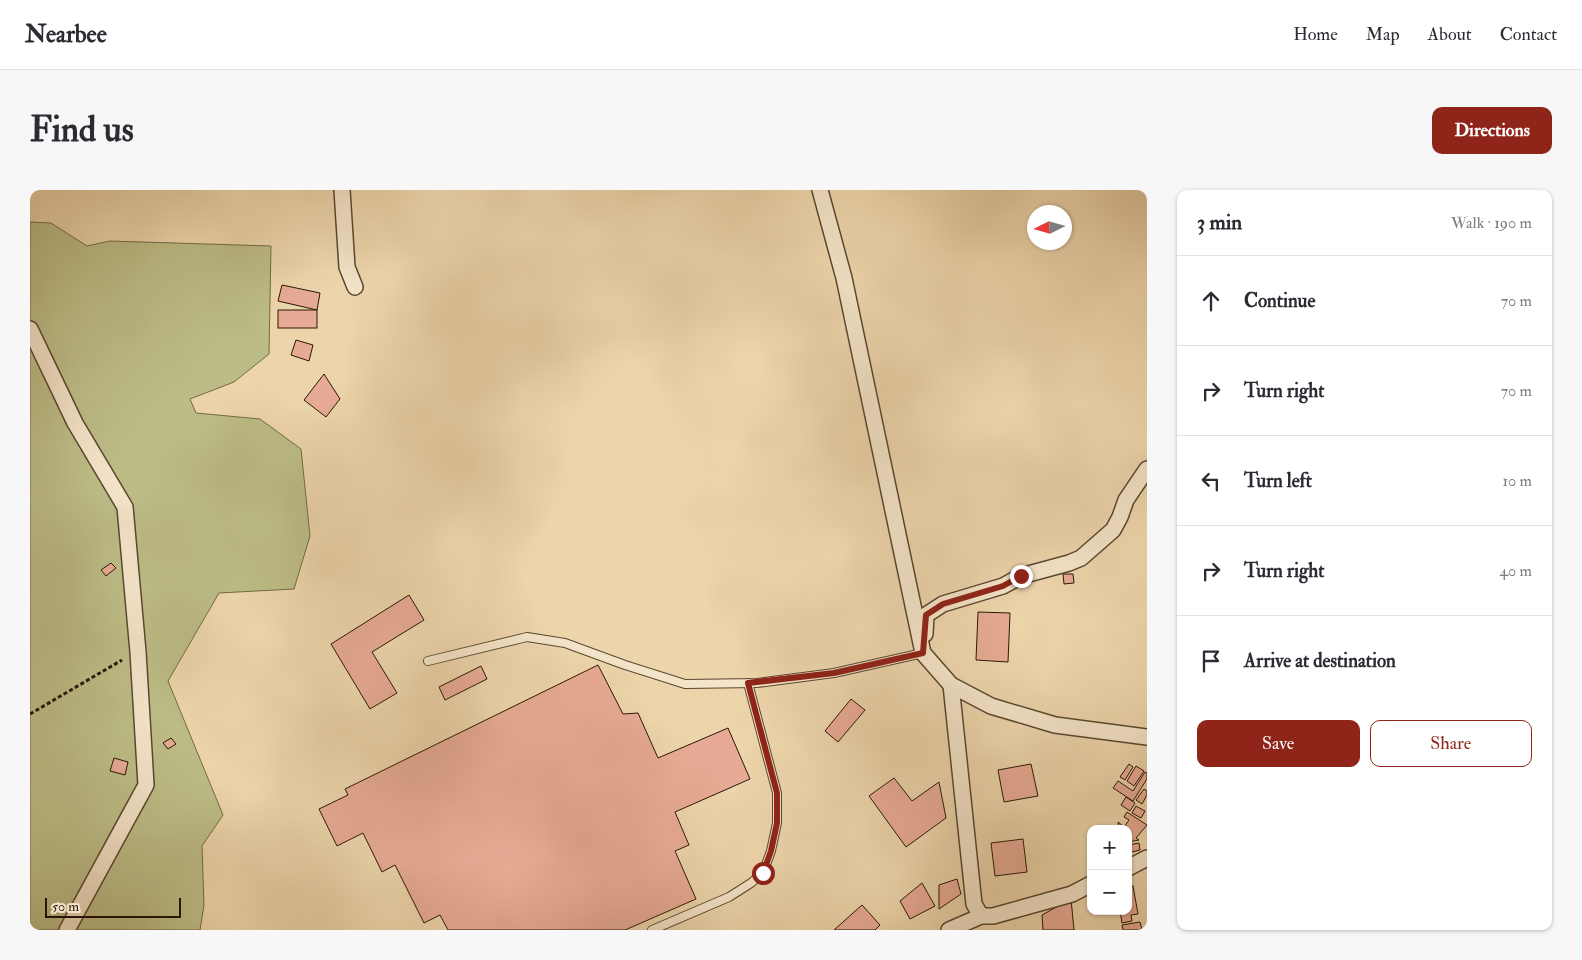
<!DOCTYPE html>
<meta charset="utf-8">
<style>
body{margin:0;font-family:"IM FELL Double Pica",serif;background:#f7f7f7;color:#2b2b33}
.controls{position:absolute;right:15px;bottom:15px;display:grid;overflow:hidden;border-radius:10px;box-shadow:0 1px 4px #0004}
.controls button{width:45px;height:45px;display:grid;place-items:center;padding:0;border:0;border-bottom:1px solid #e1e1e2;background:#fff;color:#2b2b33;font:25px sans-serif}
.compass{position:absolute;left:997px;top:15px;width:45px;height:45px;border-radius:50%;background:#fff;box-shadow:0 1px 4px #0004;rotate:265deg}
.scale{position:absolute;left:15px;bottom:12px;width:136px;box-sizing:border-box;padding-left:5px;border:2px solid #291806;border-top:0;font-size:14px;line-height:18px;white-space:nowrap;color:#291806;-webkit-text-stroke:4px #f3e3c8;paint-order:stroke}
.stop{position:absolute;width:15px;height:15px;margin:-11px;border:4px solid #8f2418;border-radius:50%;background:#fff}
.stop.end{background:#8f2418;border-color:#fff;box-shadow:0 1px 5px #0008}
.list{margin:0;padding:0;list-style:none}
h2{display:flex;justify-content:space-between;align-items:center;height:65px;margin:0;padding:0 20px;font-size:21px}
h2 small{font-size:16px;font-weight:400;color:#7c7c81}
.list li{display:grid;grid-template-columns:32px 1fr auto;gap:15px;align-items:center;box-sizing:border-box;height:90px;padding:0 20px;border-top:1px solid #e1e1e2}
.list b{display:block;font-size:19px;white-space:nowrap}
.list em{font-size:16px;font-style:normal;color:#7c7c81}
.actions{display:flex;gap:10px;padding:15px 20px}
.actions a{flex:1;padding:11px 0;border:1px solid #8f2418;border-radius:10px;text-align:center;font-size:18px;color:#8f2418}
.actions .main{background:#8f2418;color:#fff}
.icon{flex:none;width:28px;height:28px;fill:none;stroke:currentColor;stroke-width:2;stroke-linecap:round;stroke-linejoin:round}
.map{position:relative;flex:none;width:1117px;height:740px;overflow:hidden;border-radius:10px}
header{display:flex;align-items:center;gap:30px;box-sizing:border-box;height:70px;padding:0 25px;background:#fff;border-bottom:1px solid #e1e1e2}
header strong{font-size:24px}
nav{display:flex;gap:28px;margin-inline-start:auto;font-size:18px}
.intro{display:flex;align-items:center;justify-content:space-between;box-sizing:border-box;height:120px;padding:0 30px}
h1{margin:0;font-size:35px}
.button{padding:12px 22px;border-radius:10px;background:#8f2418;color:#fff;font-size:18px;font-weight:700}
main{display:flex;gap:30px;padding:0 30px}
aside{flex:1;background:#fff;border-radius:10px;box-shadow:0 1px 4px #0004}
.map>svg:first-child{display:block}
.green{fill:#bcbc86;stroke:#726a46}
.building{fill:#e7aa94;stroke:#291806}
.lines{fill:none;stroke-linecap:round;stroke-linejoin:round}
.service-casing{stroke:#5a472f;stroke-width:10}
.minor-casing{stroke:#5a472f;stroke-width:18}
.path{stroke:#291806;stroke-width:3;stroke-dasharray:4 2.5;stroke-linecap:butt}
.service{stroke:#f3e3c8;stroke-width:8}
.minor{stroke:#f3e3c8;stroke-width:15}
.route{stroke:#8f2418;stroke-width:6}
</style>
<header>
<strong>Nearbee</strong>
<nav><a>Home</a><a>Map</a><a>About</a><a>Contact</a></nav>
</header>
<div class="intro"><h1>Find us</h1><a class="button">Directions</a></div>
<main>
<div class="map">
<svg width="1117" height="740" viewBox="0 0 1117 740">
<rect width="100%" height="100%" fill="#ecd4ab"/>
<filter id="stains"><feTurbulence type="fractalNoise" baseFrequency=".004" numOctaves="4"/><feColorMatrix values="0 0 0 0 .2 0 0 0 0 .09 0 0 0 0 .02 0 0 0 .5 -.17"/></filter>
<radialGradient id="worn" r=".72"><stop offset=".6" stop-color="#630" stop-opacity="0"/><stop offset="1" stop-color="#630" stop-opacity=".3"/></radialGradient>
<polygon class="green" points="0,32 21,33 57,56 80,51 241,56 239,164 204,192 160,209 166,223 230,229 271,259 280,346 264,399 189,403 138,491 193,625 172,656 174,715 170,740 0,740"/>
<g class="building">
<polygon points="252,95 290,103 287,120 248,111"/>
<rect x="248" y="120" width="39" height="18"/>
<polygon points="266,150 283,155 279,171 261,165"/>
<polygon points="294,184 310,209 296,227 274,210"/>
<polygon points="81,373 86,378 76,386 71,380"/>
<polygon points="1033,384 1043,384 1044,393 1034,394"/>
<polygon points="379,405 394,430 342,462 367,503 340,519 301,454"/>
<polygon points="948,422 980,423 978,472 946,470"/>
<polygon points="568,475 593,524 608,523 628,568 698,538 720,589 645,622 659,655 645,661 666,709 595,740 418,740 410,725 394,733 365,675 352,682 333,643 307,656 289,619 318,605 315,599"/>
<polygon points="451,476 457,489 415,510 409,497"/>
<polygon points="821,509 835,520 808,552 795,541"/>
<polygon points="141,548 146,554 138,559 133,553"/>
<polygon points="84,568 98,572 95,585 80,581"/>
<polygon points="1001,574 1008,606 974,612 968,580"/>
<polygon points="1099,574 1103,577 1095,590 1090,587"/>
<polygon points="1106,576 1114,581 1104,596 1097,591"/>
<polygon points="1115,582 1117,583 1117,589 1103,611 1083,598 1088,591 1103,601"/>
<polygon points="864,588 882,611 909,592 916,628 876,657 839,606"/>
<polygon points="1114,599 1117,601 1117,605 1112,614 1106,610"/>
<polygon points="1096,607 1105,613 1100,621 1091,615"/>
<polygon points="1106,616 1115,621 1111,628 1102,623"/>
<polygon points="1097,622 1117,635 1106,648 1109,650 1098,652 1098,639 1089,639 1088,632 1094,637 1099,630 1094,627"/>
<polygon points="993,649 997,682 965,686 961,653"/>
<polygon points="1109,653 1110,660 1098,663 1098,655"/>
<polygon points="927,689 931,704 909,719 909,695"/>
<polygon points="892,693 905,716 880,729 870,711"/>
<polygon points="1098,696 1103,696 1108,724 1101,725 1102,731 1092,733 1090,721 1098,721"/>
<polygon points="1041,709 1044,740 1013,740 1012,725"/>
<polygon points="832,715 850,735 845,740 804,740"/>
<polygon points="1110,732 1112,740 1093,740 1092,735"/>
</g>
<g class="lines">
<defs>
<g id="service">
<polyline points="398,471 497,447 535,453 595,475 655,494 727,493 804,483 893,463"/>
<polyline points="622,740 699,707 721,693 733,683 741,661 747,633 747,603 718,493"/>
</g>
<g id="minor">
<polyline points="312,0 317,77 325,97"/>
<polyline points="790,0 814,88 893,463 921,495 961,516 1025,535 1117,547"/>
<polyline points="0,139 45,233 95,317 108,462 116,595 37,740"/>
<polyline points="895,444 896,425 913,414 973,396 991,386 1039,373 1051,368 1083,340 1090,327 1096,310 1117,279"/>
<polyline points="921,495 944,714 951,726"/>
<polyline points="1098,678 1117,668"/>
<polyline points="919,740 951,726 963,726 1042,704 1061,694"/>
</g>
</defs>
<use href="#service" class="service-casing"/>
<use href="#minor" class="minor-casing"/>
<polyline class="path" points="0,524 92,470"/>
<use href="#service" class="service"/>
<use href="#minor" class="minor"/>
</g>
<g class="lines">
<polyline class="route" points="733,683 741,661 747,633 747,603 718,493 804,483 893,463 896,425 913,414 973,396 991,386"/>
</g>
<rect width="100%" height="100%" filter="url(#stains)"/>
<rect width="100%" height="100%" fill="url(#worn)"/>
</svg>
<div class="controls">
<button>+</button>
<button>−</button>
</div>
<svg class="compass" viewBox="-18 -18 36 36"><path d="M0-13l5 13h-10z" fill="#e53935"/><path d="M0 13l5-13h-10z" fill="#7c7c81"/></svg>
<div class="scale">50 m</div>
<div class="stop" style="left:733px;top:683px"></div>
<div class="stop end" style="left:991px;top:386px"></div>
</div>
<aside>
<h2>3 min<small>Walk · 190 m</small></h2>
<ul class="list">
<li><svg class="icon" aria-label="ahead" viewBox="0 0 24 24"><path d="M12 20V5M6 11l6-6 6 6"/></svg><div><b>Continue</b></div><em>70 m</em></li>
<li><svg class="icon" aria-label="right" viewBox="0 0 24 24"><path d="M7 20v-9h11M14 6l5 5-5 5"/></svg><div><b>Turn right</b></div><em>70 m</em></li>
<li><svg class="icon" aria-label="left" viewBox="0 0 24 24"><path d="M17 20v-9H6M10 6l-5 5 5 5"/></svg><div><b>Turn left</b></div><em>10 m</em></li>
<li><svg class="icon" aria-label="right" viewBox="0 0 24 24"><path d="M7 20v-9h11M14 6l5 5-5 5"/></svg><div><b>Turn right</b></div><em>40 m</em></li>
<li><svg class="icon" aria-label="arrive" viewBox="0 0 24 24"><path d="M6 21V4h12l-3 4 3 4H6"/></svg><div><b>Arrive at destination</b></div></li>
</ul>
<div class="actions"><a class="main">Save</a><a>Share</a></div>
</aside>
</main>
